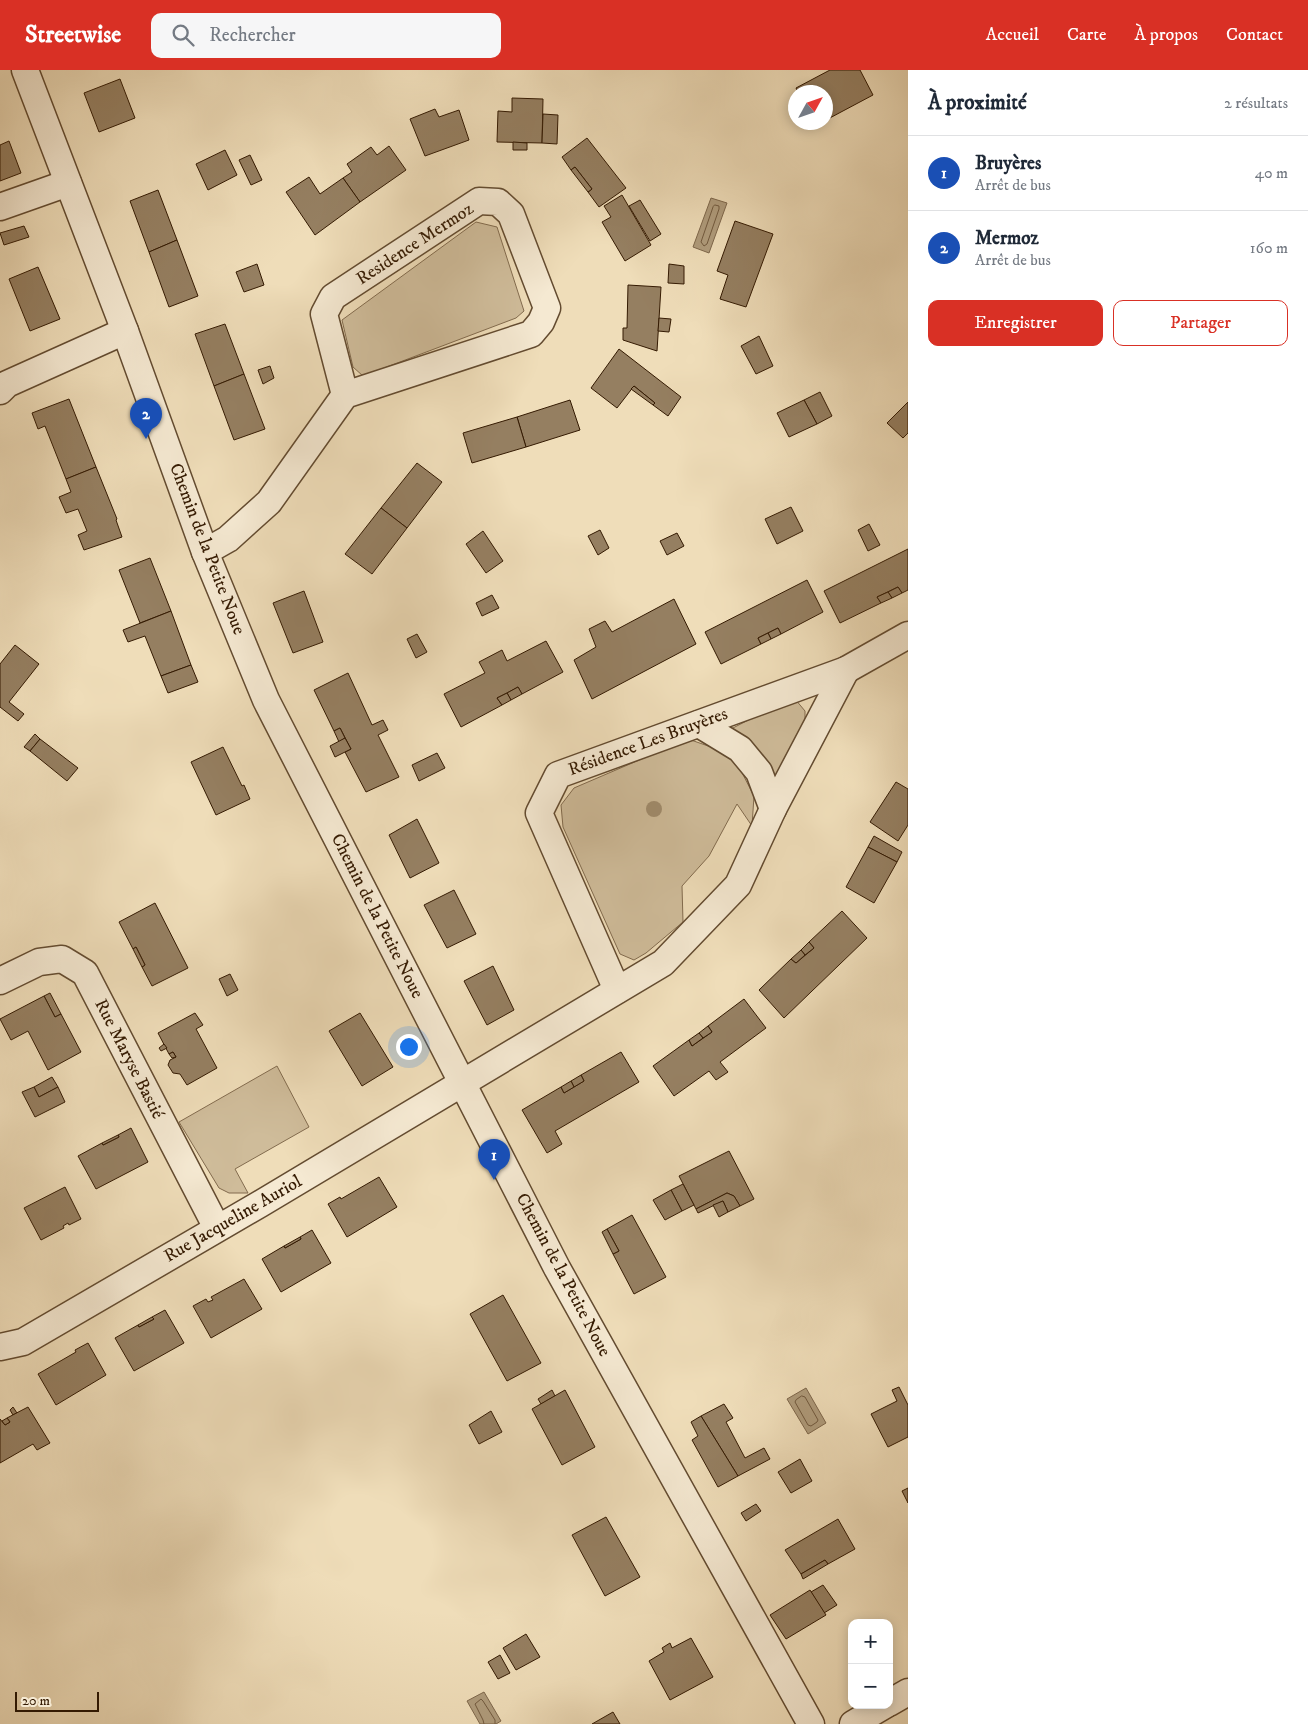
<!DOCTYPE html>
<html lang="fr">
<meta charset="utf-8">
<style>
body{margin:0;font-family:"IM FELL DW Pica",serif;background:#f6f6f7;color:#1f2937}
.controls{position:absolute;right:15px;bottom:15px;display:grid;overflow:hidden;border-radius:10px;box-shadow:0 2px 12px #0003}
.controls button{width:45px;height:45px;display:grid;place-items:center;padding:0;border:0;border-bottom:1px solid #e0e1e3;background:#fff;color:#1f2937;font:25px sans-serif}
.compass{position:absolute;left:788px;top:15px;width:45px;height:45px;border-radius:50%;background:#fff;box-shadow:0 2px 12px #0003;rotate:50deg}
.scale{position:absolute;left:15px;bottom:12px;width:84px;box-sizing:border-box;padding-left:5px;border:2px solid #341a02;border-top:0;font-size:14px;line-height:18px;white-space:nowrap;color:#341a02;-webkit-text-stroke:4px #f5e9d2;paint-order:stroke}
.you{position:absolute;left:408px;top:976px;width:18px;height:18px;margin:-12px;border:4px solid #fff;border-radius:50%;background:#1a73e8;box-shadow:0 0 0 8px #1a73e833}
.badge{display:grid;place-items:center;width:32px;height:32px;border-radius:50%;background:#d93025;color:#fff;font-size:16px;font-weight:700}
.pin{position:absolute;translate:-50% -41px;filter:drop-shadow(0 1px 2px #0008)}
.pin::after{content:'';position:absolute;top:26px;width:18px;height:15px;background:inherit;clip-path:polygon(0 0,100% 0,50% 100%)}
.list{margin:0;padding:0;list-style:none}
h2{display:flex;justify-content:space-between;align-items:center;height:65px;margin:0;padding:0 20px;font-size:21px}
h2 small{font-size:16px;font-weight:400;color:#747a83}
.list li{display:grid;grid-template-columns:32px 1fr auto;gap:15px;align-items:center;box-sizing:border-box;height:75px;padding:0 20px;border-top:1px solid #e0e1e3}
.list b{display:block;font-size:19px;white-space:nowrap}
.list p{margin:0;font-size:16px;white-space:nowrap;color:#747a83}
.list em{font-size:16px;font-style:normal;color:#747a83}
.actions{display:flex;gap:10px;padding:15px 20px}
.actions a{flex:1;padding:11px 0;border:1px solid #d93025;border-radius:10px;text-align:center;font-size:18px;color:#d93025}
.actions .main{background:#d93025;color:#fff}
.icon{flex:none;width:28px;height:28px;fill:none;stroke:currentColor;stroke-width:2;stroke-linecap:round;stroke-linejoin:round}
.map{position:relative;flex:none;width:908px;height:1654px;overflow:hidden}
header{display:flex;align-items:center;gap:30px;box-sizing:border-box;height:70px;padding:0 25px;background:#d93025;color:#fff}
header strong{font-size:24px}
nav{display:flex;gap:28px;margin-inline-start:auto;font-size:18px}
.search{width:350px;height:45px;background:#f6f6f7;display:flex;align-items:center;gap:12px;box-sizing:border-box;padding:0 18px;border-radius:10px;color:#747a83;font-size:19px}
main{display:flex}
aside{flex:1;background:#fff}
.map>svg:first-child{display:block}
.green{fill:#cfbc9a;stroke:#826b4e}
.water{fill:#af9b7b;stroke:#7e674b}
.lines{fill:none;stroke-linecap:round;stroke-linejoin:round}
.shore{stroke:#725a3e;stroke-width:1}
.building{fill:#957f61;stroke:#341a02}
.street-casing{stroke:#634b30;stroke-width:29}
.street{stroke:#f5e9d2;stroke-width:26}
.tree{fill:#a18d6e}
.labels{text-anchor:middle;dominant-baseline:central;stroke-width:4;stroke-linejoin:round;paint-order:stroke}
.street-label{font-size:18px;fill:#341a02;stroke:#f5e9d2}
</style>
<header>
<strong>Streetwise</strong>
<div class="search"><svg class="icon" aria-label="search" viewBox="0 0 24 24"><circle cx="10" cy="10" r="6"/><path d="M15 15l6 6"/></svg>Rechercher</div>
<nav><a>Accueil</a><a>Carte</a><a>À propos</a><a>Contact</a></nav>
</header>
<main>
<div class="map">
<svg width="908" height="1654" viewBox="0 0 908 1654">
<rect width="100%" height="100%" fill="#efddb9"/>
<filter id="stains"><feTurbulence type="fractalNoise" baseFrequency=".004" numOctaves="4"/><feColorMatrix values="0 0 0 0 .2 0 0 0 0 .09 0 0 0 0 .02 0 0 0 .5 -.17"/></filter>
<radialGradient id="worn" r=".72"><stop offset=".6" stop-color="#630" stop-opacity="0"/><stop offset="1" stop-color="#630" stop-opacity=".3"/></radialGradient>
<g class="green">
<polygon points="476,152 497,157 524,241 516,248 363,306 353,297 342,250"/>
<polygon points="795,629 805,641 805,655 775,711 729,660 768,640"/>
<polygon points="688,669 714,678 737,693 754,726 752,756 737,734 709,786 682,816 683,852 646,883 634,890 620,884 563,757 561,735 574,718"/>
<polygon points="277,996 309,1057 235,1099 248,1123 229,1123 219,1118 179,1052"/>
</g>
<g class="water">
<polygon points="711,128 727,133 709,183 693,177"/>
<polygon points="806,1318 826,1353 808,1364 787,1329"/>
<polygon points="484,1622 501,1651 496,1654 480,1654 467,1631"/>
</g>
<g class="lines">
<g class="shore">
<polygon points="715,135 719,136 719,139 707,174 704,176 701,172 713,137"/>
<polygon points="802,1326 805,1327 818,1350 817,1352 811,1356 808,1355 795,1332 796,1330"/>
<polyline points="484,1654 483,1650 475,1634 481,1629 483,1631 495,1650 495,1654"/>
</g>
</g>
<g class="building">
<polygon points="830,0 860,0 873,25 826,50 826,22 798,22 796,18"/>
<polygon points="120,9 135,48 99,62 84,23"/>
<polygon points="512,28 543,29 542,73 497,72 498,41 512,42"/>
<polygon points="435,39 439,47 459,40 469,70 425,86 410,49"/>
<polygon points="543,44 558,45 557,74 542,73"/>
<polygon points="587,68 626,118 599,137 588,122 592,119 575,97 571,100 562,87"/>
<polygon points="9,71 21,103 0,111 0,75"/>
<polygon points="513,72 527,73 527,80 513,80"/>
<polygon points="389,76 406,100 360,132 343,108 352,102 347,94 371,77 377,85"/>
<polygon points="225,80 237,105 208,120 196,94"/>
<polygon points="250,85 262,110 251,115 239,90"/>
<polygon points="575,97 592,119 588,122 571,100"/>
<polygon points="309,107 320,124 343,108 360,132 315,165 286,122"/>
<polygon points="158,120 177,170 149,182 130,131"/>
<polygon points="622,125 651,175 625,191 602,152 611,147 604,136"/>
<polygon points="640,130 661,164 650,171 629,136"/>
<polygon points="735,151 773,164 746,237 720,229 728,205 717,201"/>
<polygon points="24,156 29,167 4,175 0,163"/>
<polygon points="177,170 198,226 169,237 149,182"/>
<polygon points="257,194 264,215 244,222 236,202"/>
<polygon points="669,194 684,196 684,214 668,213"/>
<polygon points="38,197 60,249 30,261 9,209"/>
<polygon points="628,215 661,217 657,281 623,270 623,258 627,258"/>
<polygon points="659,248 671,249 669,262 658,261"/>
<polygon points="225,254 244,304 214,316 195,264"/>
<polygon points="759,266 773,296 756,304 741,276"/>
<polygon points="619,279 681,327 668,346 653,335 655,333 634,316 617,338 591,318"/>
<polygon points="270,296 274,308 263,314 258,300"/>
<polygon points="244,304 265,359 234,370 214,316"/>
<polygon points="634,316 655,333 653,335 631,319"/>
<polygon points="820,322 832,346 817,354 804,330"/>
<polygon points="69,329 96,397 66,409 45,356 38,359 32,343"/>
<polygon points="570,330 580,360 526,377 517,347"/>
<polygon points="804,330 817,354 789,367 777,343"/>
<polygon points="908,332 908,363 903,368 887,353"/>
<polygon points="517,347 526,377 472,393 463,363"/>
<polygon points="417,393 442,412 407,458 381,438"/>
<polygon points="96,397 117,449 116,450 122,467 84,480 78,465 87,461 78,439 66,443 59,427 71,422 66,409"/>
<polygon points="791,437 803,461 777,474 765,449"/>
<polygon points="381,438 407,458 372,504 345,484"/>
<polygon points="869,454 880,475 868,481 858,460"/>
<polygon points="600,460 609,478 598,485 588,466"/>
<polygon points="483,461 503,491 486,503 466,474"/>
<polygon points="677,463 684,476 667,485 660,471"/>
<polygon points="908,479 908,520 902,523 898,517 877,527 881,533 840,553 824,521"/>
<polygon points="150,488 171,541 140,553 119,500"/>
<polygon points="807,510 823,542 781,564 778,558 758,568 761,574 721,594 705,562"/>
<polygon points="898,517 902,523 892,528 888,522"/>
<polygon points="304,521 323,572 293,583 273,533"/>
<polygon points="888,522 892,528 881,533 877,527"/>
<polygon points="492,525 499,538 482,546 476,533"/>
<polygon points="674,529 696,574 592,629 574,590 596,577 589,559 605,551 612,562"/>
<polygon points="171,541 191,595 161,606 145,566 128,572 123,560"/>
<polygon points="778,558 781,564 771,569 768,563"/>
<polygon points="768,563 771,569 761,574 758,568"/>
<polygon points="417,564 427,582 416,588 407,569"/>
<polygon points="546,571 563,602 522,624 518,617 507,623 497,628 502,635 461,657 444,624 485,603 479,592 502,580 507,591"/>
<polygon points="15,575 39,594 9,632 24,644 18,651 0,637 0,594"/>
<polygon points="191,595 198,612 168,623 161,606"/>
<polygon points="348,603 372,655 383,650 388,660 378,665 399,707 366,722 345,682 351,679 340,658 334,661 314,620"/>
<polygon points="518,617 522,624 511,630 507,623"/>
<polygon points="507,623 511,630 502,635 497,628"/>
<polygon points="340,658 345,668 339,672 334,661"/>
<polygon points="35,664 40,669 30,681 24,677"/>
<polygon points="345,668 351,679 335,687 330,676"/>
<polygon points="40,669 78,698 67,711 30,681"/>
<polygon points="223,677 242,716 244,715 250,729 216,745 191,692"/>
<polygon points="437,683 445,698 419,711 412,695"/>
<polygon points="896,712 908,719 908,755 898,771 870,752"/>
<polygon points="417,749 439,793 410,808 389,765"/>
<polygon points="874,766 902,782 897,792 868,777"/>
<polygon points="868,777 897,792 874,833 846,817"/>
<polygon points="454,820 476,864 447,878 424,835"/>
<polygon points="155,833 188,898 152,916 142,897 145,895 136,877 133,879 119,852"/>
<polygon points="842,841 867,868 784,948 759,920 791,889 796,893 814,878 809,872"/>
<polygon points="809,872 814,878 805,885 801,880"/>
<polygon points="136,877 145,895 142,897 133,879"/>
<polygon points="801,880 805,885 796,893 791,889"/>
<polygon points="493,896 514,940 487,955 464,911"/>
<polygon points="230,904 238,920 227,926 219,909"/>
<polygon points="50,923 61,944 55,947 44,926"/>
<polygon points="44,926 55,947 61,944 81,982 48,1000 28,961 11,970 0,949"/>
<polygon points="744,929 766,958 720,992 728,1002 716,1010 709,1001 674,1026 653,996 689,970 692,976 712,962 708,956"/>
<polygon points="195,943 203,955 196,959 217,998 187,1015 180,1004 173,1003 168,995 170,990 176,987 173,982 169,984 158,963"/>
<polygon points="360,943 393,997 362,1016 329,961"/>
<polygon points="708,956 712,962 703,968 699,963"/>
<polygon points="699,963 703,968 692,976 689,970"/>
<polygon points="164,974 167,978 161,981 159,978"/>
<polygon points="173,982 176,987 172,988 169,984"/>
<polygon points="621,982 639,1012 555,1061 562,1074 547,1083 522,1040 561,1017 564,1023 584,1011 581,1005"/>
<polygon points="581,1005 584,1011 574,1017 571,1011"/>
<polygon points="52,1007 58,1017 39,1027 34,1017"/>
<polygon points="571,1011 574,1017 564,1023 561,1017"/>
<polygon points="34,1017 39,1027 58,1017 65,1032 35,1047 22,1022"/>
<polygon points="131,1058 148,1092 96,1119 78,1086 102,1073 103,1075 119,1067 118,1065"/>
<polygon points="118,1065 119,1067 103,1075 102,1073"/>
<polygon points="729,1081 754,1129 740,1136 734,1126 727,1123 696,1139 679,1106"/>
<polygon points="379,1107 397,1137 347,1167 328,1134 340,1127 341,1129"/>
<polygon points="683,1114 694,1135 682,1141 671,1120"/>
<polygon points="65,1117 81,1149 69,1155 68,1153 63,1156 64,1158 41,1170 24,1138"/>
<polygon points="671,1120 682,1141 665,1150 653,1130"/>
<polygon points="727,1123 734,1126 740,1136 728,1142 723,1131 698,1143 696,1139"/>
<polygon points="723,1131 728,1142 719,1147 713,1135"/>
<polygon points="632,1145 666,1207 634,1224 613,1184 619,1181 607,1159"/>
<polygon points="607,1159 619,1181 613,1184 602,1162"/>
<polygon points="312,1160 331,1193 281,1222 262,1189 284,1176 285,1178 301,1169 300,1167"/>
<polygon points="300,1167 301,1169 285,1178 284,1176"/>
<polygon points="244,1209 262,1239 211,1268 193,1236 206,1229 208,1232 213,1230 211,1227"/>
<polygon points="503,1225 541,1293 507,1311 470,1244"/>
<polygon points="165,1240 184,1273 134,1301 115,1268 138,1255 139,1257 154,1249 152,1247"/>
<polygon points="152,1247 154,1249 139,1257 138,1255"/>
<polygon points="88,1273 106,1305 56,1335 38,1304 76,1282 75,1280"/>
<polygon points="899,1317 908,1335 908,1367 888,1377 871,1344 897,1331 892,1320"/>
<polygon points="552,1320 555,1326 541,1334 538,1329"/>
<polygon points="565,1320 595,1377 562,1395 532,1339"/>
<polygon points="724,1334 733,1348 726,1352 745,1388 764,1378 770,1389 738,1406 701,1346"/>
<polygon points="13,1337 17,1343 13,1345 10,1340"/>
<polygon points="28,1337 50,1373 37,1380 33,1374 0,1393 0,1349 5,1355 10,1352 7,1348"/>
<polygon points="491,1341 502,1362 479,1374 469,1355"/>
<polygon points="701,1346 738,1406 718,1417 692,1370 698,1366 691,1352"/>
<polygon points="7,1348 10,1352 5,1355 2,1351"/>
<polygon points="800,1389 812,1411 791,1423 778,1402"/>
<polygon points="908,1418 908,1433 902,1421"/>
<polygon points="756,1434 761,1441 746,1451 741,1443"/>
<polygon points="606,1447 640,1507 605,1526 572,1465"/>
<polygon points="838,1449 855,1479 828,1494 825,1490 801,1504 785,1480"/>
<polygon points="825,1490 828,1494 803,1509 801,1504"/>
<polygon points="823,1515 837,1535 824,1543 811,1522"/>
<polygon points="810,1520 826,1545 786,1569 770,1545"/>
<polygon points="526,1564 540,1587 516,1600 503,1578"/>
<polygon points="691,1568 713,1607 670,1630 649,1591 664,1582 662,1578 670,1573 672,1578"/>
<polygon points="500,1585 510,1603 498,1609 488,1592"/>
<polygon points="613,1642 620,1654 592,1654"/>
</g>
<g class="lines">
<defs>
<g id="street">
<polyline points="25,0 125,261 205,482 266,630 557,1198 811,1654"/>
<polyline points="0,137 68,113"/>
<polyline points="0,321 7,314 125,261"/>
<polyline points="205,482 228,469 269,432 345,325 531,264 541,252 547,238 511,144 498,132 479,131 333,227 324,244 345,325"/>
<polyline points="699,654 740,679 759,702 773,739"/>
<polyline points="0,911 39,892 62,889 85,903 217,1158"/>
<polyline points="617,920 539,743 558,705 846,600 908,565"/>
<polyline points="0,1277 23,1272 260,1134 663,893 738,815 773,739 846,600"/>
<polyline points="889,1633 908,1622"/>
<polyline points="853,1654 885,1635"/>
</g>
</defs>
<use href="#street" class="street-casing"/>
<use href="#street" class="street"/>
</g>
<circle class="tree" cx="654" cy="739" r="8"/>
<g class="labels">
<g class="street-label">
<text transform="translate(415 174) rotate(-33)">Residence Mermoz</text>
<text transform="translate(207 479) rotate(69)">Chemin de la Petite Noue</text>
<text transform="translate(648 672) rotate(-20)">Résidence Les Bruyères</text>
<text transform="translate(377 846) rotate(63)">Chemin de la Petite Noue</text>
<text transform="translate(129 989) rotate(63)">Rue Maryse Bastié</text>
<text transform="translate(233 1149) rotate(-30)">Rue Jacqueline Auriol</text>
<text transform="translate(563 1205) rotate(62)">Chemin de la Petite Noue</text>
</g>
</g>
<rect width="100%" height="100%" filter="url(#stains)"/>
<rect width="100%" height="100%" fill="url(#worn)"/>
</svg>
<div class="controls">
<button>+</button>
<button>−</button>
</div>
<svg class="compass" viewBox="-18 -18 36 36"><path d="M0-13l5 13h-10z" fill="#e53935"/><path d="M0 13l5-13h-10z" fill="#747a83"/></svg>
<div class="scale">20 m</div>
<div class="you"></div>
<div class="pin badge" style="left:494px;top:1110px;background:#1a4fb4">1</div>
<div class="pin badge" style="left:146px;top:369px;background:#1a4fb4">2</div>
</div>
<aside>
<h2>À proximité<small>2 résultats</small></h2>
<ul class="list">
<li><span class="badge" style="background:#1a4fb4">1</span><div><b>Bruyères</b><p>Arrêt de bus</p></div><em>40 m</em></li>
<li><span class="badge" style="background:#1a4fb4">2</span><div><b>Mermoz</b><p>Arrêt de bus</p></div><em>160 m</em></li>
</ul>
<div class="actions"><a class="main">Enregistrer</a><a>Partager</a></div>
</aside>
</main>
